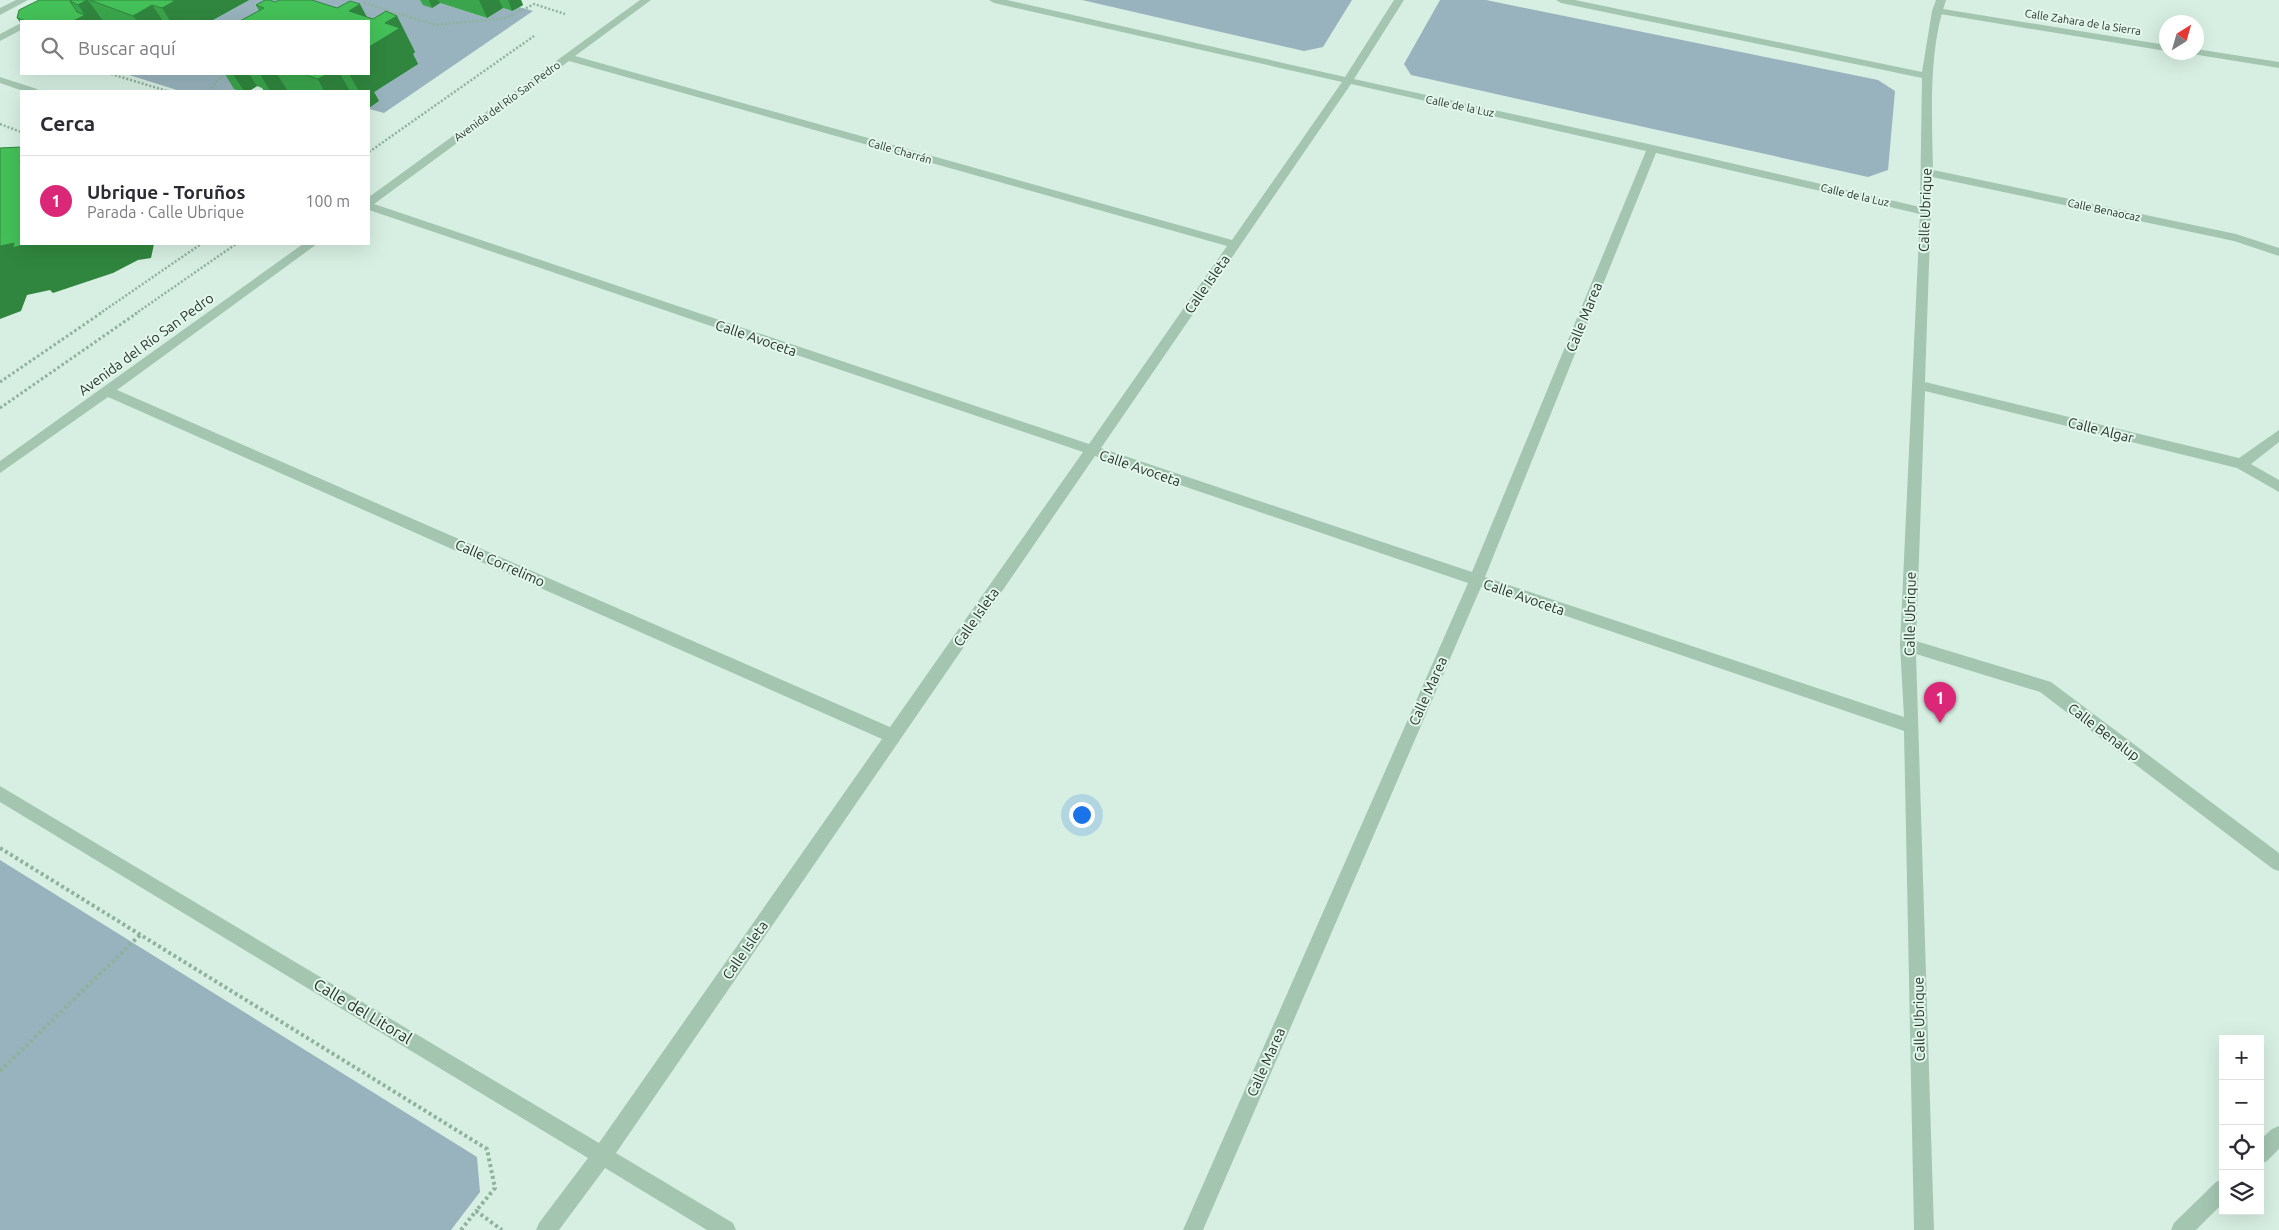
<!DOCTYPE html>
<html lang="es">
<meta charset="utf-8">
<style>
body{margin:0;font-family:Ubuntu,sans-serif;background:#f2f2f3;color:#2b2b33}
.controls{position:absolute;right:15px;bottom:15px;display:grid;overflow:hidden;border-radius:0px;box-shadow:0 5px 20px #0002}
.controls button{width:45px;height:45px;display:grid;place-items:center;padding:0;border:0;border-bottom:1px solid #e1e1e2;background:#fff;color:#2b2b33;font:25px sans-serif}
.compass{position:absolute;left:2159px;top:15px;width:45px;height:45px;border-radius:50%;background:#fff;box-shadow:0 5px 20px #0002;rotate:37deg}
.you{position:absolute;left:1081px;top:814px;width:18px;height:18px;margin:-12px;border:4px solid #fff;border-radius:50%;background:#1a73e8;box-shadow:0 0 0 8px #1a73e833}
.badge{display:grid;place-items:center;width:32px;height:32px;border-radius:50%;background:#db2777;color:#fff;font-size:16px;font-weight:700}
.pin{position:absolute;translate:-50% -41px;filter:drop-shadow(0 1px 2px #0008)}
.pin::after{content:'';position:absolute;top:26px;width:18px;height:15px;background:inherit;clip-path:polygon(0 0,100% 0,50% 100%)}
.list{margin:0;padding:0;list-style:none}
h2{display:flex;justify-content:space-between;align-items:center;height:65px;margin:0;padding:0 20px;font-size:21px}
h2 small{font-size:16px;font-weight:400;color:#7c7c81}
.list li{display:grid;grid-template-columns:32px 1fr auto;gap:15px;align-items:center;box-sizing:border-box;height:90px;padding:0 20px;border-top:1px solid #e1e1e2}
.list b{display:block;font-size:19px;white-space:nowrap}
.list p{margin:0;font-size:16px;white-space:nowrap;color:#7c7c81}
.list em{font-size:16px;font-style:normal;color:#7c7c81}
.icon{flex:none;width:28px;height:28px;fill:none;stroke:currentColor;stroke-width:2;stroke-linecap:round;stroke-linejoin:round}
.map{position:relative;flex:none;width:2279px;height:1230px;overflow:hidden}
.search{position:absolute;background:#fff;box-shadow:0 5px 20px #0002;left:20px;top:20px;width:350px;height:55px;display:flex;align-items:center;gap:12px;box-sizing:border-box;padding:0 18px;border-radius:0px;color:#7c7c81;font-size:19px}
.panel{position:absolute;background:#fff;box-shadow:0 5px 20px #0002;left:20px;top:90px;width:350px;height:155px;border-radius:0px}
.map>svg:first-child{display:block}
.green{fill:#98b3bd}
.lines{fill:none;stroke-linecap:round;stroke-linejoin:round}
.path-far2{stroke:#8eb29b;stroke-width:2.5;stroke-dasharray:2 2;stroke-linecap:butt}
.path-far1{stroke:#8eb29b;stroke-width:3;stroke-dasharray:2.5 2.5;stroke-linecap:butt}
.path{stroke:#8eb29b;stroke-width:4;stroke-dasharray:3 3;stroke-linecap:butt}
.lane{fill:#a4c6b1;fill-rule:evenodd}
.street{fill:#a4c6b1;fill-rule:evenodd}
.wall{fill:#3aa54c}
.shaded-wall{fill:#30863e}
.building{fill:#44c058;stroke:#30863e}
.labels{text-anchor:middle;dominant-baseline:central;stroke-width:4;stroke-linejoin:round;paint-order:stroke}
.far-street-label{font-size:11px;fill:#253228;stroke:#e3f7ec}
.street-label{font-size:14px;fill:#253228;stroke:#e3f7ec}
.near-street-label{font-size:16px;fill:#253228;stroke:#e3f7ec}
</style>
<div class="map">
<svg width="2279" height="1230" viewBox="0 0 2279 1230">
<rect width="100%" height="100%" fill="#d7efe2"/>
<g class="green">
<polygon points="249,0 431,0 432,8 440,3 487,18 503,8 512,11 519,7 533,11 384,113 369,109 369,21 211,21"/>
<polygon points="1082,0 1352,0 1323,47 1304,51"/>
<polygon points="1440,0 1486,0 1878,80 1895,91 1888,170 1868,177 1411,75 1404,64"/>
<polygon points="126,74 235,74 235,89 240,91 180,91"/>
<polygon points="0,860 477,1157 480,1192 451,1230 0,1230"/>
</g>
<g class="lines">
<g class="path-far2">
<polyline points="364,3 436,25 507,18 534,4 565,14"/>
<polyline points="111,74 167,91"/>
<polyline points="208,91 224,74"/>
<polyline points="0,124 21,132"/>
<polyline points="369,152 534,36"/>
<polyline points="99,314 201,244"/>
<polyline points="135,314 236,244"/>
</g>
<g class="path-far1">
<polyline points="0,382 101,313"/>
<polyline points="0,408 137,313"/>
</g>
<g class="path">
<polyline points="0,848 487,1149 495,1188 476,1211"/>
<polyline points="0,1071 140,935"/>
<polyline points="461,1230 476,1211 502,1230"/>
</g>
<g class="lane">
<polygon points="1937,8 2166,45 2166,51 1934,13 1932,11"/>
<polygon points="2196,49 2279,62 2279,68 2192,54 2191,52 2196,52"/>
</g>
<g class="street">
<polygon points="16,0 28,0 0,15 0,8"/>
<path d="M640,0h11l-76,56 657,184 110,-158 -348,-79 -5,-3h18l338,77 49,-77h10l-50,79 299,66 267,62 2,-129 -361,-75 -5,-3h19l347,72 10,-61 4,-11h10c-18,51 -14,116 -13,170l303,64 43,14v8l-45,-15 -302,-64 -7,205 314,76 40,-28v12l-28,22 28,16v12l-42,-24 -312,-77 -9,250 135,41 228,171v18l-6,-2 -233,-177 -124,-38 18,576h-20l-10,-499 -423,-144 -278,643h-20l285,-647 -373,-127 -479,697 117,70 3,7h-29l-102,-62 -46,62h-23l3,-7 49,-65 -588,-356v-16l599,357 283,-404 -774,-342 -108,76v-12l303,-217h14l-200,146 773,337 193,-275 -714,-242v-13zM569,61l658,185 -138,198 -715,-240zM1351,84l295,67 -174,421 -371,-124zM1656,153l264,61 -20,431 4,72 -419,-140z"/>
<polygon points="21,23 21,30 0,41 0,34"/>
<polygon points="0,77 37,89 38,91 23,91 0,83"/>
<polygon points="2279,1126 2279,1149 2267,1161 2260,1164 2260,1140 2272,1129"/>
<polygon points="2223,1179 2223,1203 2196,1230 2171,1230 2174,1223 2216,1182"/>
</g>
</g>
<g class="wall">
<polygon points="39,0 249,0 211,21 21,21 21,24 17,18"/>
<polygon points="420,0 521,0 523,5 512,11 503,8 487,18 440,3 432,8 423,5"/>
<polygon points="275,2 337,8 373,19 397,16 415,52 413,54 418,64 374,92 379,101 369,91 264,91 262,88 257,86 249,91 240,91 234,89 225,74 369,74 259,11 256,5"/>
</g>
<g class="shaded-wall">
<polygon points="82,0 88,0 103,21 73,21 85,15 78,5"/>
<polygon points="167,0 249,0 211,21 170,21 162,8"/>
<polygon points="429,0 438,0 440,3 432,8"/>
<polygon points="479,0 499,0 503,8 487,18"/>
<polygon points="508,0 521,0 523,5 512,11"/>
<polygon points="360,4 379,40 349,11"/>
<polygon points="152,5 163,21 137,21 133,16"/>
<polygon points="397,16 415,52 413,54 418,64 374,92 379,101 369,108 369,91 359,91 349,74 369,74 369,47 385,23"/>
<polygon points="233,74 249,74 257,86 249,91 244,91"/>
<polygon points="260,74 277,74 288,91 270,91"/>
<polygon points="327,74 340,74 350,91 324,91 318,79"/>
<polygon points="14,243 25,244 154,244 151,258 138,260 113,273 53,293 50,290 27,295 21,311 0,319 0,246"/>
</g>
<g class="building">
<polygon points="39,0 72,0 70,1 77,12 85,15 73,21 26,21 17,18 19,10"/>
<polygon points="72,0 87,0 78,5 70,1"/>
<polygon points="90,0 172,0 175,1 162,8 152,5 133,16"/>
<polygon points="265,0 270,0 275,2 279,0 312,0 337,8 350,1 360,4 349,11 373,19 386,11 397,16 385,23 400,28 369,47 369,21 240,21 264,8 256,5"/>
<polygon points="303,74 327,74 318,79"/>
<polygon points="21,147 21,157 20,162 21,162 21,244 25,244 13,248 14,243 0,246 0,148"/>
</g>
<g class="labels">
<g class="far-street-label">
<text transform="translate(2083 22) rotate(9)">Calle Zahara de la Sierra</text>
<text transform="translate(507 101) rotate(-36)">Avenida del Río San Pedro</text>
<text transform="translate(1460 106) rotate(12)">Calle de la Luz</text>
<text transform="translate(900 151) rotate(16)">Calle Charrán</text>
<text transform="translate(1855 195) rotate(13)">Calle de la Luz</text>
<text transform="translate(2104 210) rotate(12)">Calle Benaocaz</text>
</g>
<g class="street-label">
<text transform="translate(1925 210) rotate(-88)">Calle Ubrique</text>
<text transform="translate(1207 284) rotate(-55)">Calle Isleta</text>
<text transform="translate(1584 317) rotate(-68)">Calle Marea</text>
<text transform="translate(756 338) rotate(19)">Calle Avoceta</text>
<text transform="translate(146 344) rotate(-36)">Avenida del Río San Pedro</text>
<text transform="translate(2101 430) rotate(14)">Calle Algar</text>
<text transform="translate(1140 468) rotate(19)">Calle Avoceta</text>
<text transform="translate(500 563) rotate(24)">Calle Correlimo</text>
<text transform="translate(1524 597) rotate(19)">Calle Avoceta</text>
<text transform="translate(1910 614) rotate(-89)">Calle Ubrique</text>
<text transform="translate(976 617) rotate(-55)">Calle Isleta</text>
<text transform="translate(1428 691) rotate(-66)">Calle Marea</text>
<text transform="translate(2104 732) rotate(37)">Calle Benalup</text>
<text transform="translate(745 950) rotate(-55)">Calle Isleta</text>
<text transform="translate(1919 1019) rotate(-91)">Calle Ubrique</text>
<text transform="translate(1266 1062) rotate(-66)">Calle Marea</text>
</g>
<g class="near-street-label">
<text transform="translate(363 1011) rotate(31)">Calle del Litoral</text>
</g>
</g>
</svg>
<div class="controls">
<button>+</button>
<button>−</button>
<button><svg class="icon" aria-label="locate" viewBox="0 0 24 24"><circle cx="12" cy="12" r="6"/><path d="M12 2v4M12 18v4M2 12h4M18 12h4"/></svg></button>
<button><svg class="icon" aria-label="layers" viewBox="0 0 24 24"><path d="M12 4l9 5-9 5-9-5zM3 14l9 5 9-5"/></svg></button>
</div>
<svg class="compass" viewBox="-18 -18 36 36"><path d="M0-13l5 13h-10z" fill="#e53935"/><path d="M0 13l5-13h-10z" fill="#7c7c81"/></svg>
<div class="you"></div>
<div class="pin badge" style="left:1940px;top:723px">1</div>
<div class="search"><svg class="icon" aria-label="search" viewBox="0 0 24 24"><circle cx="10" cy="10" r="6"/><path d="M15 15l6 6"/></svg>Buscar aquí</div>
<section class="panel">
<h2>Cerca<small></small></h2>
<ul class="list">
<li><span class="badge">1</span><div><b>Ubrique - Toruños</b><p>Parada · Calle Ubrique</p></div><em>100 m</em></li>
</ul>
</section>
</div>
